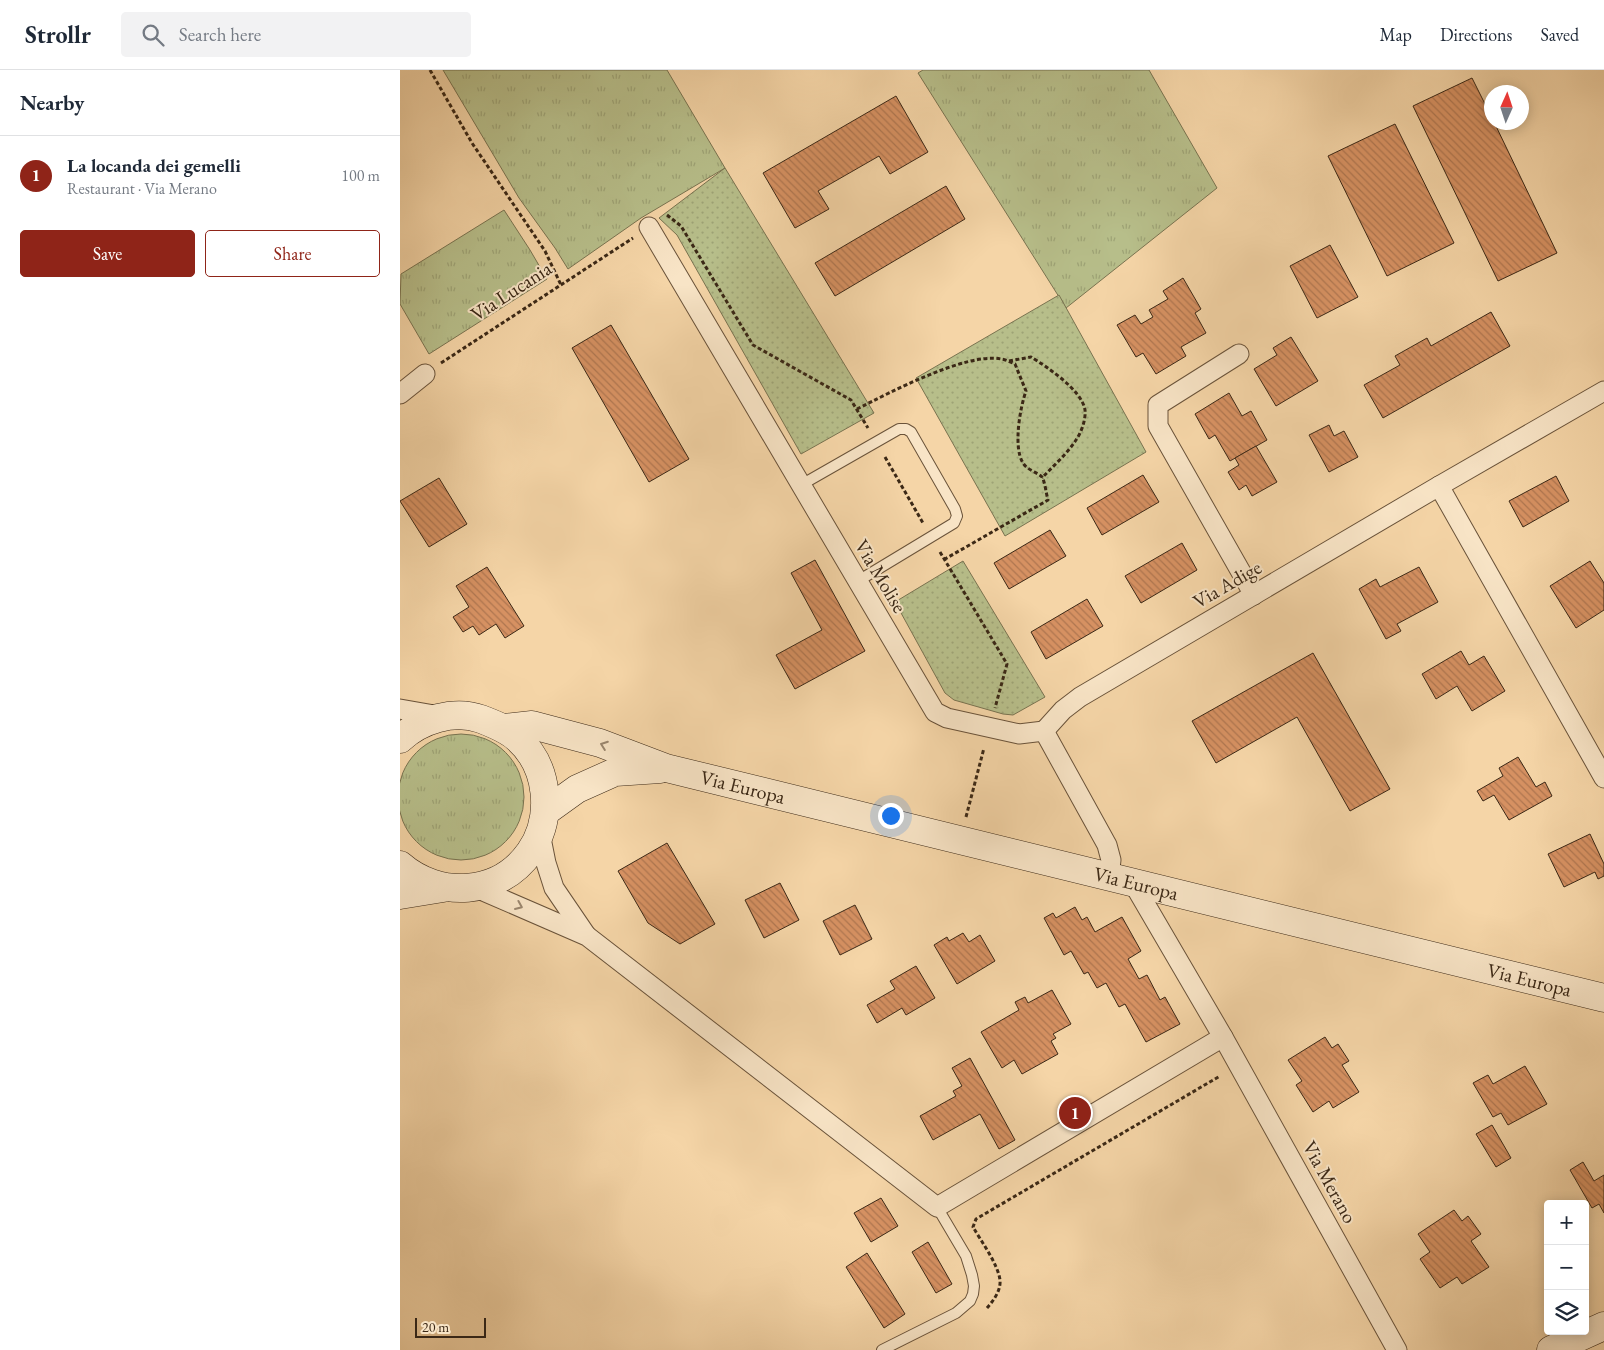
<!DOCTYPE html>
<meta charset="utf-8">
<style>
body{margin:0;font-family:"EB Garamond",serif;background:#f2f2f3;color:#1f2937}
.controls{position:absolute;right:15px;bottom:15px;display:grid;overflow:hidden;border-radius:5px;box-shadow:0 2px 12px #0003}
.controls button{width:45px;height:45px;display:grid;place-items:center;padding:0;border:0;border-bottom:1px solid #e0e1e3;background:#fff;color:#1f2937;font:25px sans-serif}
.compass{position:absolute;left:1084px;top:15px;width:45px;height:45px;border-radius:50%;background:#fff;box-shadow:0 2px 12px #0003;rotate:3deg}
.scale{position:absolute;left:15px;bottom:12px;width:71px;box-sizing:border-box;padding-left:5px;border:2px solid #3b2816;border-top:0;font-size:14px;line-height:18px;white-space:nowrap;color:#3b2816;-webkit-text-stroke:4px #f8e4c6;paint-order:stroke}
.you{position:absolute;left:490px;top:745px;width:18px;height:18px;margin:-12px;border:4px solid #fff;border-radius:50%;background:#1a73e8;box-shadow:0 0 0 8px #1a73e833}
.badge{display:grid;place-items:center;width:32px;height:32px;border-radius:50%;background:#8f2418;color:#fff;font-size:16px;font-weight:700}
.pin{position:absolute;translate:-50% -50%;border:2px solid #fff;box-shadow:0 1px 5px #0006}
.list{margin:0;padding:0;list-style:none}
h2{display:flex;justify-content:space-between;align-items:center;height:65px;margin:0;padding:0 20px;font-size:21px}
h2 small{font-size:16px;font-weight:400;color:#747a83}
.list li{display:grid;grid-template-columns:32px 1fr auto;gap:15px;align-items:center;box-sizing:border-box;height:80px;padding:0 20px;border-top:1px solid #e0e1e3}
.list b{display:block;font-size:19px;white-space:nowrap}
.list p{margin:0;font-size:16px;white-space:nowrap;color:#747a83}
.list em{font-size:16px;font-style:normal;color:#747a83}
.actions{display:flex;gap:10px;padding:15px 20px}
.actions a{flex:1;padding:11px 0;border:1px solid #8f2418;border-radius:5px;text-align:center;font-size:18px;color:#8f2418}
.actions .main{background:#8f2418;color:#fff}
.icon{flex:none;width:28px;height:28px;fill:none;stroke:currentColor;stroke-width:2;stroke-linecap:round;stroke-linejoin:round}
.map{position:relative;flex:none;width:1204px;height:1280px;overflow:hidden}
header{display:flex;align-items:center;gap:30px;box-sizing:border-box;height:70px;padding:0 25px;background:#fff;border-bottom:1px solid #e0e1e3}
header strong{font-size:24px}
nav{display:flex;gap:28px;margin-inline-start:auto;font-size:18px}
.search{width:350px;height:45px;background:#f2f2f3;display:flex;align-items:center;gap:12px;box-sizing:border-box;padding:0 18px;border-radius:5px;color:#747a83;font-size:19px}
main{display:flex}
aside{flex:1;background:#fff}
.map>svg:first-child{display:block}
.grass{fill:url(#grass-tufts);stroke:#797350}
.park{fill:url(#park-dots);stroke:#797350}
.building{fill:url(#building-back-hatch);stroke:#3b2816}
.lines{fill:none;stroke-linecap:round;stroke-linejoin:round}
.lane-casing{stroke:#6a533a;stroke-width:12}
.street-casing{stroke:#6a533a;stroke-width:21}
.secondary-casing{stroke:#3b2816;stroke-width:29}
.path{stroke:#3b2816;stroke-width:3;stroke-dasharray:4 2.5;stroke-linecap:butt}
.lane{stroke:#f8e4c6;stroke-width:10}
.street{stroke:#f8e4c6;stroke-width:19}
.secondary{stroke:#f8e4c6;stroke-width:28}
.oneway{stroke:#9a866e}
.labels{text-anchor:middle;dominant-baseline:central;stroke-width:4;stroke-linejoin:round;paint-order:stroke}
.street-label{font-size:20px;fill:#3b2816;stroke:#f8e4c6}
</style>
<header>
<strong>Strollr</strong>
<div class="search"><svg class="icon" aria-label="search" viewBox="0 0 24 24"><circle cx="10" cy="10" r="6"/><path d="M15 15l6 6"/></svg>Search here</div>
<nav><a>Map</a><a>Directions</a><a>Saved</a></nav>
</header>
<main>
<aside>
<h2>Nearby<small></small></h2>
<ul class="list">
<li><span class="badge">1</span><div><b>La locanda dei gemelli</b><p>Restaurant · Via Merano</p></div><em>100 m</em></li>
</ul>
<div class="actions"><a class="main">Save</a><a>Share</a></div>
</aside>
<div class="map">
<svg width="1204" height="1280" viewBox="0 0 1204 1280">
<defs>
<pattern id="grass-tufts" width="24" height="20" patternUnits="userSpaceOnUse" patternTransform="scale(1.25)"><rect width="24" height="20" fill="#b7be8a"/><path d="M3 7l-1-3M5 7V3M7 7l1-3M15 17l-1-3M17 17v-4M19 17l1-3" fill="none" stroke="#9ea376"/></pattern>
<pattern id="park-dots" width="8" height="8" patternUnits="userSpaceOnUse" patternTransform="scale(1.25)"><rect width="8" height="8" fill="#b7be8a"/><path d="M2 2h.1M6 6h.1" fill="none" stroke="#9ea376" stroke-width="1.8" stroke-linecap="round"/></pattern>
<pattern id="building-back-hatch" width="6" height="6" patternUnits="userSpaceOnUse" patternTransform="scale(1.25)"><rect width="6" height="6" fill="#d69162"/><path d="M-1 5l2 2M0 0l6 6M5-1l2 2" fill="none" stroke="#af7650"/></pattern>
</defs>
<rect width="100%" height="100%" fill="#f5d5a7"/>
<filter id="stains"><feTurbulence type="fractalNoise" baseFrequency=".004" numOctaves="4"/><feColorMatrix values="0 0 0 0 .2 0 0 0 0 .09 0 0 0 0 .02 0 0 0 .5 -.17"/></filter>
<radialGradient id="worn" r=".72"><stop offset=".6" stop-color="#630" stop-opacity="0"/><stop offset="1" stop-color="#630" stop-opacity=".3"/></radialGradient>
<g class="grass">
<polygon points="43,0 267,0 325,98 241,148 168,199 155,178 119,128"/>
<polygon points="523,0 749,0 817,118 666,238 518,3"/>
<polygon points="104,140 130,180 147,209 29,284 0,234 1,204"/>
<circle cx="61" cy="727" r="63"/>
</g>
<g class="park">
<polygon points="325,98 474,343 401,384 277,165 259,148"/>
<polygon points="659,225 746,382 605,466 516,308"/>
<polygon points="563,491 645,627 613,645 603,644 554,630 545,623 495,532"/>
</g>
<g class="building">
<polygon points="1072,8 1092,48 1092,52 1094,52 1157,183 1098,211 1013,36"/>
<polygon points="496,26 528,82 490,104 479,86 418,121 429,139 395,158 363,103"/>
<polygon points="995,54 1054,173 987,206 928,86"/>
<polygon points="546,116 565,149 435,226 415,193"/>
<polygon points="930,175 958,227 917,248 890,196"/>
<polygon points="783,208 801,239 795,243 806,263 781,277 786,286 756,304 743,283 736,287 717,255 735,245 741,254 753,247 749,240 768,229 763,221"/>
<polygon points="1091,242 1110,276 983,348 964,315 1000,295 995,286 1027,268 1031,276"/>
<polygon points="211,255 289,389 249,412 172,278"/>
<polygon points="891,267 918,311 876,336 854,299 877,285 873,278"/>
<polygon points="829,323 842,346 851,341 867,370 830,391 815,365 809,369 795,344"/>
<polygon points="929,355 934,366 944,361 958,387 929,402 909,365"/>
<polygon points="856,376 877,412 852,426 846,415 839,420 828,402 839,395 835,388"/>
<polygon points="743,405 759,432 702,465 687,438"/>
<polygon points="1156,406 1169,431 1123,457 1109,431"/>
<polygon points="39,408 67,454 29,477 0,431"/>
<polygon points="650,460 666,486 609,519 594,493"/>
<polygon points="782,473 797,500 741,533 725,506"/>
<polygon points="415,490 465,581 395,619 376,585 422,560 391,503"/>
<polygon points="1190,491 1204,513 1204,540 1176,558 1150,516"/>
<polygon points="87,497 124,556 105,568 96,554 79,565 73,556 63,562 53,547 69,537 56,516"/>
<polygon points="1019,497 1038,532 997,554 1001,561 986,569 959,519 976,509 980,517"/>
<polygon points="687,529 703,556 646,589 631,562"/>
<polygon points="1061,581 1069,595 1084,586 1105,621 1072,641 1057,616 1036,629 1022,604"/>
<polygon points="913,583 990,719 950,741 897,647 816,693 792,651"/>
<polygon points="1118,687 1136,717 1145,712 1152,726 1109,750 1094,725 1083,731 1077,721 1103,706 1099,698"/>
<polygon points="1190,764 1204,794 1204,806 1198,809 1195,802 1164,817 1148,784"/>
<polygon points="267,773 315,854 280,874 248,853 218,801"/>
<polygon points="380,813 399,850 364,868 345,830"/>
<polygon points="455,835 472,869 440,885 423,851"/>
<polygon points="675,837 682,850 687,847 695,862 722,847 741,881 728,889 739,909 747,905 760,930 765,927 780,954 746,972 725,934 719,937 706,913 697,918 688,902 684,904 671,881 664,885 644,848 653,843 656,848"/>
<polygon points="563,863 569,872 580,865 595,891 557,914 534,875 547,867 549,871"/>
<polygon points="516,896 535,928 506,945 502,938 477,953 467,935 495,919 490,911"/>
<polygon points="652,920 671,954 653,964 656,968 651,971 658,984 622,1004 614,990 602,998 581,962 619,940 615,932 625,927 628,933"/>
<polygon points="925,967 932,978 938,974 949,991 942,995 959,1022 933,1038 929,1031 913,1042 896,1015 902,1011 888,990"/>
<polygon points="570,988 615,1070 599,1079 580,1044 533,1070 520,1046 556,1026 553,1021 562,1016 552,998"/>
<polygon points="1125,996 1147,1034 1108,1055 1101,1043 1093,1047 1073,1013 1088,1005 1093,1014"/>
<polygon points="1092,1055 1111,1088 1096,1097 1076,1064"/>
<polygon points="1183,1092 1194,1111 1204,1105 1204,1143 1199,1134 1192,1138 1170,1100"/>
<polygon points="481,1128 498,1156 471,1172 454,1143"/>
<polygon points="1054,1140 1062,1151 1068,1146 1081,1164 1071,1171 1089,1197 1062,1214 1057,1207 1040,1218 1020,1189 1030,1182 1018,1164"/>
<polygon points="528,1172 552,1214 536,1223 512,1182"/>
<polygon points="467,1183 505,1244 484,1258 446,1197"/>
</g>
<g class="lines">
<defs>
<g id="lane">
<polyline points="401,415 499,359 506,359 511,362 555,439 557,446 554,453 458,511"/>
<polyline points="482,1280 556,1243 570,1231 573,1224 574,1216 572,1205 566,1186 537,1137"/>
</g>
<g id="street">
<polyline points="249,157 535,642 547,648 619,664 644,661"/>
<polyline points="839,284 758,335 758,356 854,525"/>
<polyline points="0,324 25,304"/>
<polyline points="1039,416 1204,321"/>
<polyline points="0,639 40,646"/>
<polyline points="644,661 663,640 680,627 1039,416 1204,708"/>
<polyline points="644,661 707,775 711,790 709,806"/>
<polyline points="140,763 146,793 154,818 186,865"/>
<polyline points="733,813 823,967 997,1280"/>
<polyline points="74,817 187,866 537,1137 823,967"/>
</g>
<g id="secondary">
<path id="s1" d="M103,658l29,-3 68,18 66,25 938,230"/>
<path d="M0,669c20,-19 54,-30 81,-20 13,5 26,10 36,19 32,28 37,79 13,114 -31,44 -91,47 -130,13"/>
<polyline points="145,742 177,719 215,702 260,699"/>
<polyline points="0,825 43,818"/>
<polyline points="1151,1280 1204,1256"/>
</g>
</defs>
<use href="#lane" class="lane-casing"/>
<use href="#street" class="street-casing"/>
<use href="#secondary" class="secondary-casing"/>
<g class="path">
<polyline points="30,0 72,73 145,181 161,215"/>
<polyline points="267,145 281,156 353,275 451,330 468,358"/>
<path d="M609,291l22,-4c16,10 51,33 54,53 1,10 -4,23 -9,30 -9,14 -23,26 -34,38"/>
<polyline points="41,293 233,168"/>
<path d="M457,339c32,-16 109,-57 144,-50 4,0 9,3 14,5l11,27c-6,17 -13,56 -3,72 4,7 14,9 19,14 3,5 4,16 6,23l-103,59"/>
<polyline points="485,387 523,453"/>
<polyline points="540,482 607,594 595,638"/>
<polyline points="566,747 584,678"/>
<path d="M587,1238c6,-7 14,-17 13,-28 -2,-16 -19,-39 -27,-53l3,-8 244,-143"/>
</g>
<use href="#lane" class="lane"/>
<use href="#street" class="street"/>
<use href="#secondary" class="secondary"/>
</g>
<defs><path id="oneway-chevron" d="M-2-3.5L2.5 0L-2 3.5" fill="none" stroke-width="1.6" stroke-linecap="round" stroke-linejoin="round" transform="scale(1.25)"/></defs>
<g class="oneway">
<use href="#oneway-chevron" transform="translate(204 675) rotate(-160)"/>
<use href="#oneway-chevron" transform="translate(119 836) rotate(23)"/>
</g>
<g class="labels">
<g class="street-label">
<text transform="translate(111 221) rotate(-33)">Via Lucania</text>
<text transform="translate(481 506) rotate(59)">Via Molise</text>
<text transform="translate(827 514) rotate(-30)">Via Adige</text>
<text stroke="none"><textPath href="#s1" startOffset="249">Via Europa</textPath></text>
<text stroke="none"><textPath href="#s1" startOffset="654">Via Europa</textPath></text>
<text stroke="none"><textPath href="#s1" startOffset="1059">Via Europa</textPath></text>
<text transform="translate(930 1112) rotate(61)">Via Merano</text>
</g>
</g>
<rect width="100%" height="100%" filter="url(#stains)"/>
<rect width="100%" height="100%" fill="url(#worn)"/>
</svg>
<div class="controls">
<button>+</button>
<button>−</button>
<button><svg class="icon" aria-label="layers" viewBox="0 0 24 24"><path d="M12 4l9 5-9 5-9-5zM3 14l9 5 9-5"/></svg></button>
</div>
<svg class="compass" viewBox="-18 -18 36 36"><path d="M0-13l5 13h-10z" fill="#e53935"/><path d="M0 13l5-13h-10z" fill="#747a83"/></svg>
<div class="scale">20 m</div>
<div class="you"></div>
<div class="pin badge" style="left:675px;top:1043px">1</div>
</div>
</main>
